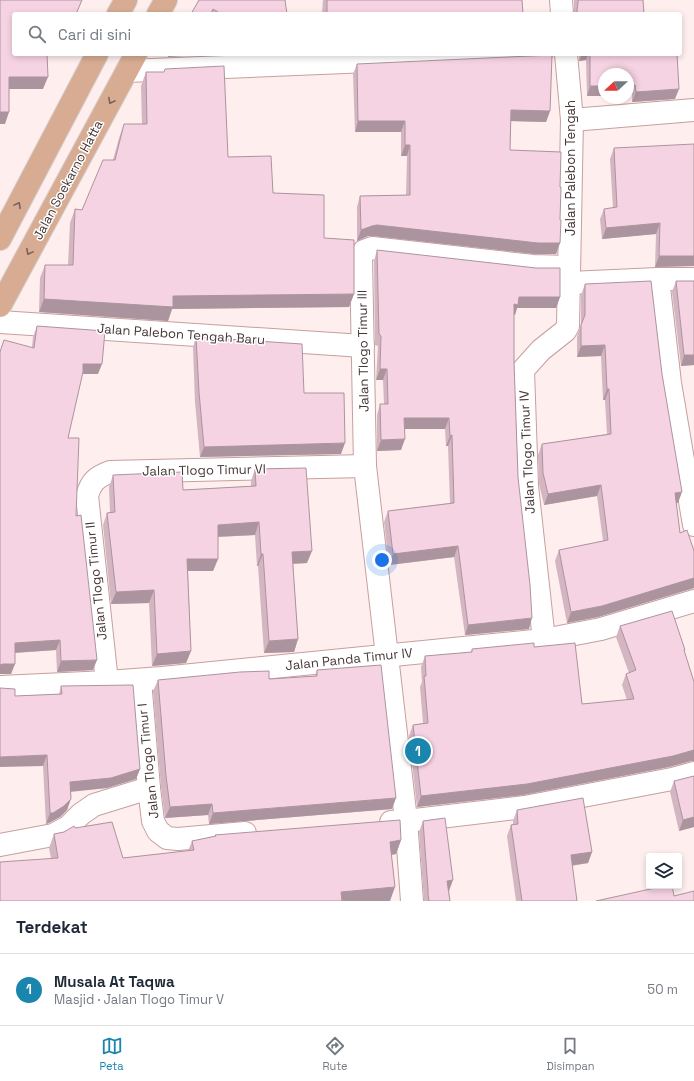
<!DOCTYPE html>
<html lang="id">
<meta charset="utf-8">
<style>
body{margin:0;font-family:"Space Grotesk",sans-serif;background:#f6f6f7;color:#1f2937}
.controls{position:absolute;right:12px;bottom:12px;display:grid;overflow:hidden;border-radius:4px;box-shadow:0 2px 6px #0003}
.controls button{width:36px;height:36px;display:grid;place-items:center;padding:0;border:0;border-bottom:1px solid #e0e1e3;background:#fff;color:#1f2937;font:20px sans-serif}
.compass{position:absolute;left:598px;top:68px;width:36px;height:36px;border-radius:50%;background:#fff;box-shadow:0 2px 6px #0003;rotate:248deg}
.you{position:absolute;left:382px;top:560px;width:14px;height:14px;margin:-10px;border:3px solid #fff;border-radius:50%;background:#1a73e8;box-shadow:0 0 0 6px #1a73e833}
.badge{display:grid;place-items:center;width:26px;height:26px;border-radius:50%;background:#1a85ad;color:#fff;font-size:13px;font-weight:700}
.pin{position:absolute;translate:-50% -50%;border:2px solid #fff;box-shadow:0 1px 4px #0006}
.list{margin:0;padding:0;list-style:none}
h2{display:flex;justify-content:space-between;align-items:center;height:52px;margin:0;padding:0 16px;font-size:17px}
h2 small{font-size:13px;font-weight:400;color:#747a83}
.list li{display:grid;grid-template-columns:26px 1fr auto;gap:12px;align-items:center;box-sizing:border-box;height:72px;padding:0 16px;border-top:1px solid #e0e1e3}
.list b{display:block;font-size:15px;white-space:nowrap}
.list p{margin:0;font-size:13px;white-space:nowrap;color:#747a83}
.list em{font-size:13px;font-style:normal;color:#747a83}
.icon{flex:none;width:22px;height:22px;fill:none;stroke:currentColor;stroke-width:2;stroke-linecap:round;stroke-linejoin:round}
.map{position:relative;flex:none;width:694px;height:901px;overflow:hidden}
.search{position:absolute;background:#fff;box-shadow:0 2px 6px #0003;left:12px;right:12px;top:12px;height:44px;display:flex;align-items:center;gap:10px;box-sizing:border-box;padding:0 14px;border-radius:4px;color:#747a83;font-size:15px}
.sheet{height:124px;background:#fff}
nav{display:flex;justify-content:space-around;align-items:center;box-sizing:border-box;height:56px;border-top:1px solid #e0e1e3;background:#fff;font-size:11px;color:#747a83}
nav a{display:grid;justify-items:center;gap:2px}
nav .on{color:#1a85ad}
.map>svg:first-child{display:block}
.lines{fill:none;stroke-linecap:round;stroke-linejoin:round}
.street-casing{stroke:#c5a09f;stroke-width:24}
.primary-casing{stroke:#d3cfcf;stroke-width:24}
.street{stroke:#fff;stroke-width:22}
.primary{stroke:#d7ac92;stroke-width:22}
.wall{fill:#d4b5c2}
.shaded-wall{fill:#ac949e}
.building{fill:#f6d3e2;stroke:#ac949e}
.oneway{stroke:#796056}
.labels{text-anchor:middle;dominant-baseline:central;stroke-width:3;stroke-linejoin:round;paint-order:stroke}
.street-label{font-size:13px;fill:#463736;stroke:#fff}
</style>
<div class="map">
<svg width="694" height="901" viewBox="0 0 694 901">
<rect width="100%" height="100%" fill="#feeeed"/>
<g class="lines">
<defs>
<g id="street">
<polyline points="561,0 562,14"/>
<polyline points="127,71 541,54"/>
<polyline points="572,120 694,110"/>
<polyline points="658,279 670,383 694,525"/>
<polyline points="569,283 658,279 694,279"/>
<polyline points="0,322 363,346"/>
<polyline points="544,640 527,486 523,370 541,350 565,331 568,326 572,120 566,54"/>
<polyline points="140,680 149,788 153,821 158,831 167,838 178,839 245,833"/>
<path d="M107,682l-20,-186c4,-14 9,-19 23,-24l255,-6"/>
<polyline points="0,687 107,682 162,678 544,640 601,629 694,601"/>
<polyline points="391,822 415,820 525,807 672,779 694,773"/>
<polyline points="0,845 53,835 68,827 81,814 94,805 149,788"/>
<polyline points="412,901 406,820 365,466 361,258 364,251 372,248 533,266 569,267"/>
</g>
<g id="primary">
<polyline points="118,14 126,0"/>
<polyline points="158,14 166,0"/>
<polyline points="0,239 97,54"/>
<polyline points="0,306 136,54"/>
</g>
</defs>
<use href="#street" class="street-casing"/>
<use href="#primary" class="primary-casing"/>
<use href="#street" class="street"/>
<use href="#primary" class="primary"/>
</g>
<g class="wall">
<polygon points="199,0 286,14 191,14"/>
<polygon points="323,0 522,0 523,14 322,14"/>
<polygon points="574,0 643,0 644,14 574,14"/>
<polygon points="579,54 677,54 675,99 632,102 632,95 628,95 628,74 604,74 604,96 587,96 586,60 579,61"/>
<polygon points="357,64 550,111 546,122 511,121 510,150 560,187 560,243 556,254 534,254 373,236 368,236 357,241 357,207 360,196 406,195 407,156 401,156 401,132 355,132 353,74"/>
<polygon points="146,72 228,157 273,193 324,238 354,294 349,307 172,309 168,321 39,312 40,278 45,265 68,265 70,223 75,209 82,210 113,160 119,138 124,124 142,124 141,86"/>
<polygon points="614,148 694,266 655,267 656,234 602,239 600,219 604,209 613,208 610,159"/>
<polygon points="377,250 560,297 556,308 517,308 515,315 514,315 514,362 518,477 529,629 465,635 454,557 389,565 384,522 388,511 450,503 448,446 446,446 445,429 404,429 401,450 377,451 377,415 380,404 384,404 383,380 376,380 378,346 375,345 374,261"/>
<polygon points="676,281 694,281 694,365 681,366 672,292"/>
<polygon points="585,284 662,374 678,503 676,503 680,533 694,551 694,588 598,617 567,623 555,561 559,550 603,541 597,496 544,505 539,484 538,455 542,444 607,434 605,400 603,400 601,356 577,357 577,336 581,325 581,295"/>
<polygon points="37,326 98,374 82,374 68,438 93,670 57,672 56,650 15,653 11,674 32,347 33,337"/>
<polygon points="196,337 304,393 341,454 200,457 195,402 193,347"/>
<polygon points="255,469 307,563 293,564 298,639 294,652 264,653 258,566 257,566 255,535 218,537 218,559 213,571 188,571 191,651 186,663 152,666 149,603 111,604 103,525 107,513 110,512 109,487 113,475 183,490 251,486 251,481"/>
<polygon points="620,626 685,650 684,652 694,682 694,761 691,761 669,767 523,795 417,807 409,736 413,725 423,723 420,687 422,682 421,667 425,656 471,652 472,649 534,647 582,704 627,700 622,685 626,674 629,673 616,637"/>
<polygon points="317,670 392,809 209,824 208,815 165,818 161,787 153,691 158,680 269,679 315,676"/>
<polygon points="61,686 140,769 136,779 107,788 71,792 67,810 60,817 49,823 46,824 43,766 15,696 59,694"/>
<polygon points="694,776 694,827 679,831 670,792 674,781"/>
<polygon points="517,810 592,852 588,863 572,866 577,901 516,901 507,836 511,825 513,824 513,821"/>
<polygon points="423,821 449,891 450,901 424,901 419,832"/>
<polygon points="75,828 123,858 188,851 192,841 215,836 215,835 401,840 396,854 391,855 390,901 51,858 49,848 54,834 64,832"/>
</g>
<g class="shaded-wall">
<polygon points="44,54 54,54 53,56 43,56"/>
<polygon points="169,54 202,54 201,55 168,57"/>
<polygon points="582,54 588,54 586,60 579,61"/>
<polygon points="9,77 48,77 43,89 5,89"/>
<polygon points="635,85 632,95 628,95 628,86"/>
<polygon points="590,86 604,86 604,96 587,96"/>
<polygon points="679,89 675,99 632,102 636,92"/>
<polygon points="511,110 550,111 546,122 507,121"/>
<polygon points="0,112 9,112 5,124 0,124"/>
<polygon points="358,121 405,121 401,132 355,132"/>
<polygon points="405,145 410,145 407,156 401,156"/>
<polygon points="660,223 656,234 602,239 606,228"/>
<polygon points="377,225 560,243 556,254 534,254 373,236 368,236 357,241 361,230 372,226"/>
<polygon points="659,256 694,256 694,266 655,267"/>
<polygon points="354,294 349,307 172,309 168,321 39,312 44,299 173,296"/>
<polygon points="519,297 560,297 556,308 517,308 515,315 510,315 514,304"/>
<polygon points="605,345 601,356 577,357 581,346"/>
<polygon points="684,355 694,355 694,365 681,366"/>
<polygon points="83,364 102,364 98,374 79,374"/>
<polygon points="380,369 387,369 383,380 376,380"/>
<polygon points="607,389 609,389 605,400 603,400"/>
<polygon points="404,418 449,418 445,429 400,429"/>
<polygon points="452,435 448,446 446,446 450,436"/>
<polygon points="405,439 401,450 377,451 381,440"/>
<polygon points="345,443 341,454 200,457 204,447"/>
<polygon points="601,485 597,496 544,505 548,494"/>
<polygon points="682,492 678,503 671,504 675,493"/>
<polygon points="259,522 255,535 213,537 218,525"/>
<polygon points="458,546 454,557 389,565 393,554"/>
<polygon points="312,551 307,563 288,564 292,552"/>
<polygon points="261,554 263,554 258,566 257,566"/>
<polygon points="187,559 218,559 213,571 182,571"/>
<polygon points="694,578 694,588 598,617 567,623 571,612"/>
<polygon points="154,590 149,603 111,604 116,592"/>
<polygon points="532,618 529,629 465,635 468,625"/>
<polygon points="298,639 294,652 264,653 269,641"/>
<polygon points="60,640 56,650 11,653 15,643"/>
<polygon points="191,651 186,663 152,666 157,654"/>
<polygon points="97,660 93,670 57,672 61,661"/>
<polygon points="3,664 15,664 11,674 0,674 0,665"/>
<polygon points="694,750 694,761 691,761 669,767 523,795 417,807 421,796"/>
<polygon points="47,755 43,766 0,767 0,757"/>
<polygon points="140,769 136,779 107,788 66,792 70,782"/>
<polygon points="396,798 392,809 209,824 213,813"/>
<polygon points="71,799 67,810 60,817 49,823 46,824 50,813"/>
<polygon points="212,804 208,815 165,818 170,807"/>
<polygon points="694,817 694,827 679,831 683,820"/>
<polygon points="401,840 396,854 385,856 390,842"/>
<polygon points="592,852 588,863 567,866 571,855"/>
<polygon points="453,880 449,891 443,892 447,881"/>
<polygon points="395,887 390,901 337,901 341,892"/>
</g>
<g class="building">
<polygon points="0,0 82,0 76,14 14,14 14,54 47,54 48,77 9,77 9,112 0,112"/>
<polygon points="199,0 285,0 287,14 221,14 213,9 211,14 191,14"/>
<polygon points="327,0 522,0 523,14 327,14"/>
<polygon points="578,0 643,0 644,14 577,14 577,10 578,3"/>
<polygon points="590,54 677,54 679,89 636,92 635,85 628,86 628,74 604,74 604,86 590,86"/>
<polygon points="552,55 550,111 511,110 510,150 561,152 560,187 561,187 560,220 561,220 560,243 538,243 377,225 372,226 361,230 360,196 410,195 410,145 405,145 405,121 358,121 357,64"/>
<polygon points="224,66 228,157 271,156 273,193 324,195 324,238 354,240 354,294 173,296 173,307 44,299 45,265 73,265 75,209 82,210 103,160 115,160 124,124 147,124 146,72 164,72 165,69"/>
<polygon points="694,144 694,256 659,256 660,223 606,228 604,209 617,207 614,148"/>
<polygon points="377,250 536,268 560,268 560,297 519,297 518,305 514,304 514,362 518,477 530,585 532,618 468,625 458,546 393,554 388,511 454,503 452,435 450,436 449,418 404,418 405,439 381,440 380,404 388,404 387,369 380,369 381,336 379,334"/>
<polygon points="651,281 662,374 682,492 675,493 680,533 687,530 694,551 694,578 602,606 571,612 559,550 608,540 601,485 548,494 543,473 542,444 611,434 609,389 607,389 605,345 581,346 581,325 585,315 585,284"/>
<polygon points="676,281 694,281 694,355 684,355"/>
<polygon points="37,326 105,331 102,364 83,364 83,372 68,438 79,438 76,516 81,515 97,660 61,661 60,640 15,643 15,664 3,664 0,665 0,352 4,340 34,348"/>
<polygon points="196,337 302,344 304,393 344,393 345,443 204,447 199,392"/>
<polygon points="306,468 312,551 292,552 298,639 269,641 263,554 261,554 259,522 218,525 218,559 187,559 191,651 157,654 154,590 116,592 107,513 115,512 113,475 182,472 183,490 256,486 255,469"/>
<polygon points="672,611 685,650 684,650 694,682 694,750 673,756 527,784 421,796 413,725 428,723 424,676 426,676 425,656 472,652 472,649 534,643 534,647 575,643 582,704 634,699 626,674 636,670 620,626"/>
<polygon points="381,665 396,798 213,813 212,804 170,807 166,776 158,680 240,672 269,671 269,679 317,676 317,670"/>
<polygon points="133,685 140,769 111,778 70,782 71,799 64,806 53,813 50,813 47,755 0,757 0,688 15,689 15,696 62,694 61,686"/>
<polygon points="694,776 694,817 683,820 674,781"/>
<polygon points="583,798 592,852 571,855 577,901 522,901 511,825 518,824 517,810"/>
<polygon points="445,818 453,880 447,881 450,901 429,901 428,894 428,889 423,821"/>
<polygon points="400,820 401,840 390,842 395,887 341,892 342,901 0,901 0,862 58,858 54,834 64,832 74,826 75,828 112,822 123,858 194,850 192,841 216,836 215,835"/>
<polygon points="664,886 672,886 674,896 694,891 694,901 596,901"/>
</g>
<defs><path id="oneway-chevron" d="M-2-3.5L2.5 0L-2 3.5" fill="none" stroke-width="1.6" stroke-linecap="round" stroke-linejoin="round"/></defs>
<g class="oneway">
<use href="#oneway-chevron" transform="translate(111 101) rotate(118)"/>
<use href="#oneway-chevron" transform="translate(18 205) rotate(-62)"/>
<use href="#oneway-chevron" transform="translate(29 252) rotate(118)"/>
</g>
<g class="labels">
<g class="street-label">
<text transform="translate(570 168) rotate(-90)">Jalan Palebon Tengah</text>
<text transform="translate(68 180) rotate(-62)">Jalan Soekarno Hatta</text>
<text transform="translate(181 334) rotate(4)">Jalan Palebon Tengah Baru</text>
<text transform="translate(363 351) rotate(-91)">Jalan Tlogo Timur III</text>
<text transform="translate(527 452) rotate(-93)">Jalan Tlogo Timur IV</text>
<text transform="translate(204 470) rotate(-1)">Jalan Tlogo Timur VI</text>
<text transform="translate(96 581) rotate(-96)">Jalan Tlogo Timur II</text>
<text transform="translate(349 659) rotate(-6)">Jalan Panda Timur IV</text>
<text transform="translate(148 761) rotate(-96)">Jalan Tlogo Timur I</text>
</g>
</g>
</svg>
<div class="controls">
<button><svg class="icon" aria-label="layers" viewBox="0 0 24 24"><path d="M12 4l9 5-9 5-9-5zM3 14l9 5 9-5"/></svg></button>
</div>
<svg class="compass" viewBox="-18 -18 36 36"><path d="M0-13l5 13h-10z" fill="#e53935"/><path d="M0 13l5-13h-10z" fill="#747a83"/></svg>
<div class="you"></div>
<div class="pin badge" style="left:418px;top:751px">1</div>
<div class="search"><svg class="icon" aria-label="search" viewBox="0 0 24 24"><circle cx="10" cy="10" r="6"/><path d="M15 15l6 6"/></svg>Cari di sini</div>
</div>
<section class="sheet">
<h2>Terdekat<small></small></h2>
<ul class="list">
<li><span class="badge">1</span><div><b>Musala At Taqwa</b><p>Masjid · Jalan Tlogo Timur V</p></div><em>50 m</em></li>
</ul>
</section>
<nav>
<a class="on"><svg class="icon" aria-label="map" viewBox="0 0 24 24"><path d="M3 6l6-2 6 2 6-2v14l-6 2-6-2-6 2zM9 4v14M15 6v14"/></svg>Peta</a>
<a><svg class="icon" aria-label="directions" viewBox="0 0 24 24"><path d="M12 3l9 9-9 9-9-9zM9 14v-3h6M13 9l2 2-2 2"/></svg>Rute</a>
<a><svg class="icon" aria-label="saved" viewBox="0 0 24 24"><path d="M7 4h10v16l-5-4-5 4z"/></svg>Disimpan</a>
</nav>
